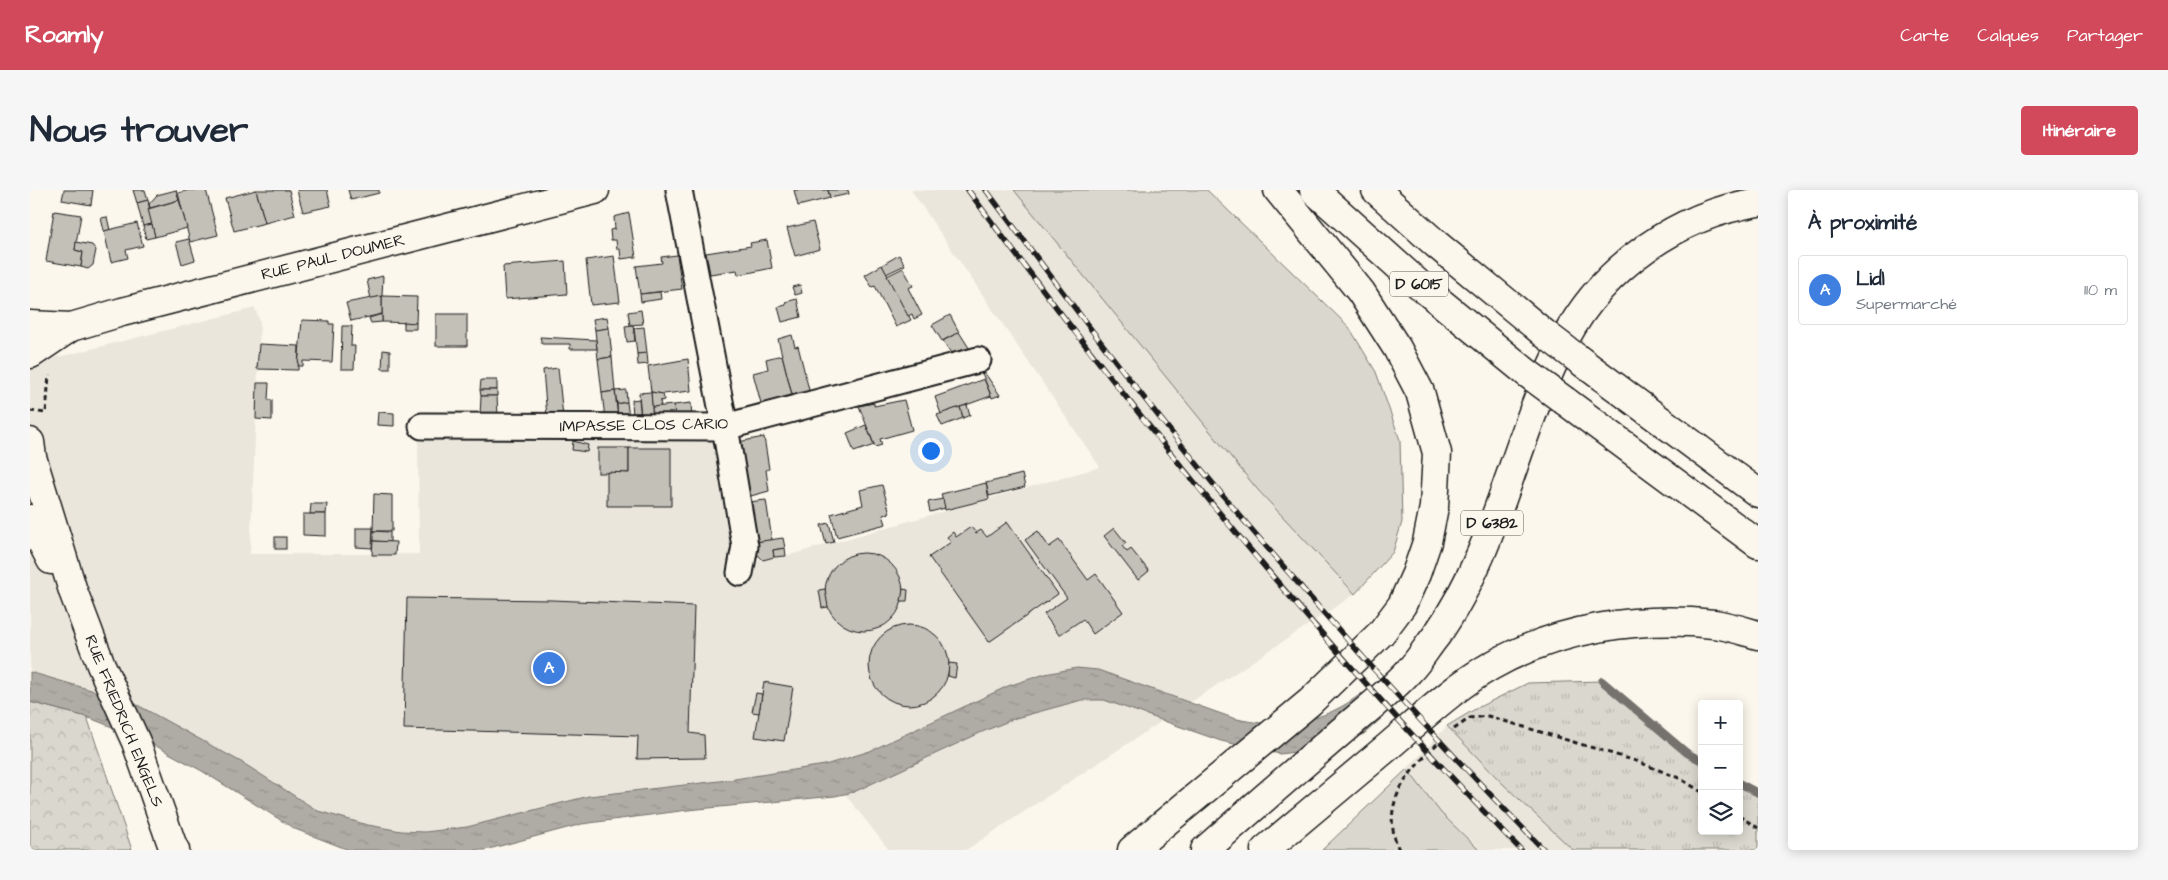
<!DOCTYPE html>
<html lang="fr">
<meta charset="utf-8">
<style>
body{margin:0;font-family:"Architects Daughter",sans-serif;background:#f6f6f7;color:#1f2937}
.controls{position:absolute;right:15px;bottom:15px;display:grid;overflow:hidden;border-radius:5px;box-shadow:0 2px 12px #0003}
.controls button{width:45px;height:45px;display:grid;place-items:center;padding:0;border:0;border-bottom:1px solid #e0e1e3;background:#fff;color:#1f2937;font:25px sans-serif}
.you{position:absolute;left:900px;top:260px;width:18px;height:18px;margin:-12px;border:4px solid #fff;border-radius:50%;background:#1a73e8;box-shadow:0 0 0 8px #1a73e833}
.badge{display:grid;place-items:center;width:32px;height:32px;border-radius:50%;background:#d1495b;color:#fff;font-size:16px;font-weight:700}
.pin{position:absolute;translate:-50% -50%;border:2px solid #fff;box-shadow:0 1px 5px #0006}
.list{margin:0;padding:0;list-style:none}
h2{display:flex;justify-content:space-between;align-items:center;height:65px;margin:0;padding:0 20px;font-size:21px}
h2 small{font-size:16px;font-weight:400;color:#747a83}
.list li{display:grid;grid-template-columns:32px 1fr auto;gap:15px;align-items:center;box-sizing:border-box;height:70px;margin:0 10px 10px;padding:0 10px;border:1px solid #e0e1e3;border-radius:5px}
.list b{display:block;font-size:19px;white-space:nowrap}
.list p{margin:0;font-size:16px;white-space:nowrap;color:#747a83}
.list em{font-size:16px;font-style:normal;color:#747a83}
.icon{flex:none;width:28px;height:28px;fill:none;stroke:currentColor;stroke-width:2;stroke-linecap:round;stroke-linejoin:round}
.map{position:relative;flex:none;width:1728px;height:660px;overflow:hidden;border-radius:5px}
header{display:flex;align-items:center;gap:30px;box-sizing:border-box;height:70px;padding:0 25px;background:#d1495b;color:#fff}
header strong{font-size:24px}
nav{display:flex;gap:28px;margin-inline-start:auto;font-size:18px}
.intro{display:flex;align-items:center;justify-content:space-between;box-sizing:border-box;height:120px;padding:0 30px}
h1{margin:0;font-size:35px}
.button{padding:12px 22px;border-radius:5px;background:#d1495b;color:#fff;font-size:18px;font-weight:700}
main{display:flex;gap:30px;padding:0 30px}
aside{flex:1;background:#fff;border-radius:5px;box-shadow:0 2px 12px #0003}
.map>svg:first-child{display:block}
.built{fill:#eae6dc}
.grass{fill:#dad7ce;stroke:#7b7a75}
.forest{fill:url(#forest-crowns);stroke:#7b7a75}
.park{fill:url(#park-tufts);stroke:#7b7a75}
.water{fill:url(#water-ripples);stroke:#74726e}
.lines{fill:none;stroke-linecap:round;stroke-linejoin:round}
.stream{stroke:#74726e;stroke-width:8}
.building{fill:#c3c0b8;stroke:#1c1c1c}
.street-casing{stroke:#1c1c1c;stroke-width:29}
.secondary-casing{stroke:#1c1c1c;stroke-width:31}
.highway-casing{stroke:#1c1c1c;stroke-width:31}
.path{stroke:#1c1c1c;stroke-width:3;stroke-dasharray:5 4;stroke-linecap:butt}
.street{stroke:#fbf7ec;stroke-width:25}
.secondary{stroke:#fbf7ec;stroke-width:28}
.highway{stroke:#fbf7ec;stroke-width:28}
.rail-casing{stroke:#1c1c1c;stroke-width:5.5}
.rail{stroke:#fbf7ec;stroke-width:4;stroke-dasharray:11;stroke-linecap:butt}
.highway-bridge-casing{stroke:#1c1c1c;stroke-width:31;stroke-linecap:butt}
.highway-bridge{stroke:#fbf7ec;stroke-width:28}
.labels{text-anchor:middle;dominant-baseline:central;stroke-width:4;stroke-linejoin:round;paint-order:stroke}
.shield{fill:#fbf7ec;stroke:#5f5e5a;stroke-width:1}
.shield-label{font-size:15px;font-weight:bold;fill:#1c1c1c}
.street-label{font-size:16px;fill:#1c1c1c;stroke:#fbf7ec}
</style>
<header>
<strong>Roamly</strong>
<nav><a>Carte</a><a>Calques</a><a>Partager</a></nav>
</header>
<div class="intro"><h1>Nous trouver</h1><a class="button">Itinéraire</a></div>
<main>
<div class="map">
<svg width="1728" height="660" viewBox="0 0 1728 660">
<defs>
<pattern id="forest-crowns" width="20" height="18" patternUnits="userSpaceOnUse" patternTransform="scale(1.25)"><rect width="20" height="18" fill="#dad7ce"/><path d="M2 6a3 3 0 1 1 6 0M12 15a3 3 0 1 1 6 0" fill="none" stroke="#bab8b0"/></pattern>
<pattern id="park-tufts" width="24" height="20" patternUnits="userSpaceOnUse" patternTransform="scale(1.25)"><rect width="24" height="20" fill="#dad7ce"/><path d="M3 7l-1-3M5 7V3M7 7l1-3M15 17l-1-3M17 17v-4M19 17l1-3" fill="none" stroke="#bab8b0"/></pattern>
<pattern id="water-ripples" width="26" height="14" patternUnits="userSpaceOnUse" patternTransform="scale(1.25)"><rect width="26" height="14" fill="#afaca5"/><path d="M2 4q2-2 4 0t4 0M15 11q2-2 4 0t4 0" fill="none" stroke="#96938d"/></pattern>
</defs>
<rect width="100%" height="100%" fill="#fbf7ec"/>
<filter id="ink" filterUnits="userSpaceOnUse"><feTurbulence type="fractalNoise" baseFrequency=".02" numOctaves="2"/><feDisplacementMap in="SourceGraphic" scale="10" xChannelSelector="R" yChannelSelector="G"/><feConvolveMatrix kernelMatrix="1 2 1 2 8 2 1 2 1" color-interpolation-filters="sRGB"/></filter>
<g filter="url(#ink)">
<g class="built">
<polygon points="881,0 984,0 1227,299 1325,404 936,660 859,660 804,590 389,660 285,631 136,542 0,503 0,172 37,165 225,118 230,132 220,364 389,364 388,245 675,244 686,253 706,363 733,370 748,366 749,368 1070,277"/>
<polygon points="1417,536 1472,593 1543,660 1449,660 1411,623 1377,579"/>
</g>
<g class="grass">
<polygon points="984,0 1177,0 1319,137 1346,182 1370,250 1372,332 1363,362 1325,404 1227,299"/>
<polygon points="1377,579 1411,623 1449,660 1292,660"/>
</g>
<polygon class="forest" points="0,512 57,527 102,660 0,660"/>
<polygon class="park" points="1572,491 1657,563 1672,571 1672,641 1709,641 1709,593 1728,603 1728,660 1543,660 1472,593 1417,536 1447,518 1498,493"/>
<path class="water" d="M1047,478l21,2 135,48c47,12 91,5 129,-25l22,23 -20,18 -40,14 -44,6 -59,-13 -117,-41h-22l-66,18 -34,14 -128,60 -19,4 -147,14 -106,14 -97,26h-136l-54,-21 -93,-58 -57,-31 -58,-23 -57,-15v-30l102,30 111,61 75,48 50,14 33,6 24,1 42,-5 122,-31 139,-16 97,-15 45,-14 138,-65 37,-12z"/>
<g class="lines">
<g class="stream">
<polyline points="1572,491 1657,563 1672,571"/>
<polyline points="1709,593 1728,603"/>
</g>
</g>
<g class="building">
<polygon points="34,0 63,0 61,15 32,10"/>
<polygon points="103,0 115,0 118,10 107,13"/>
<polygon points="146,0 149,10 120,18 119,14 127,5"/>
<polygon points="159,0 176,0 188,45 160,52 148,3"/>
<polygon points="226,0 259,0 265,25 235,33"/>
<polygon points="226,0 235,33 204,41 195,8"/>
<polygon points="267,0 297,0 301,16 273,22"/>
<polygon points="318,0 349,0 349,3 321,10"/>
<polygon points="764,0 798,0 800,8 768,16"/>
<polygon points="798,0 818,0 819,4 800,8"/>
<polygon points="118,10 122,34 113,36 107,13"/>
<polygon points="149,10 157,38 125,47 118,19"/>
<polygon points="24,21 51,25 45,60 53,62 51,77 16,71"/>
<polygon points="599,23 606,67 591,69 590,59 587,59 586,50 581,50 580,40 585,39 584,27"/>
<polygon points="77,27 80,40 74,41 71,28"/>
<polygon points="783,32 790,59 765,66 757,38"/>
<polygon points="107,33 113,56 96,60 98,68 81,72 74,41"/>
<polygon points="122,34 125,47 116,49 113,36"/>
<polygon points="159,49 165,70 152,74 146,52"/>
<polygon points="737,50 742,78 708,85 707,80 680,84 676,63 721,56 720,53"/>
<polygon points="46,52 62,55 66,60 63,75 58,79 51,77 53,62 45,60"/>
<polygon points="647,65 652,99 610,104 606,76 632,73 631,67"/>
<polygon points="869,65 875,75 856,84 852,75"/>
<polygon points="584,66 590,112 561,115 556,70"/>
<polygon points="535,71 537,104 475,109 473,76"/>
<polygon points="852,75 881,130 866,137 845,96 842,97 835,85"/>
<polygon points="873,78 883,96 878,98 892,125 884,129 882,124 878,126 857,86"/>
<polygon points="353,86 352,106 341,109 337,90"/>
<polygon points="770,95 772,103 765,105 762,97"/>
<polygon points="630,102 631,109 611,112 610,104"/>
<polygon points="352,106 387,107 386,133 352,132"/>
<polygon points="352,106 352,124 321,131 316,113"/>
<polygon points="767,109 771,127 752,132 748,117 756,115 755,112"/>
<polygon points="611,120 613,134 600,135 598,122"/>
<polygon points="352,124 352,132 341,133 339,128"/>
<rect x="406" y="124" width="31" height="32"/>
<polygon points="920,125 929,142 912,151 902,135"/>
<polygon points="577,127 579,138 565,140 563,129"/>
<polygon points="272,130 299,131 299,134 304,134 302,172 273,171 273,176 268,176"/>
<polygon points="374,132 386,133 386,139 374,139"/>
<polygon points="603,135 605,151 597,152 595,136"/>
<polygon points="312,136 322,136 321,156 325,156 324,179 311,179"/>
<polygon points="614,137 617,163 607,164 604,138"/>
<polygon points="579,138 582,167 568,169 565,140"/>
<polygon points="929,142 941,161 923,166 913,151"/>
<polygon points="762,145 765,157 768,156 780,204 763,209 748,149"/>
<polygon points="510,147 566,150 567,159 540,159 540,154 512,154"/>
<polygon points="229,154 269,156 268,180 227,179"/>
<polygon points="353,160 360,161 360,179 352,179"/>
<polygon points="617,163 618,174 608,175 607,164"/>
<polygon points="752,165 763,209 732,217 723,183 738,179 736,169"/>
<polygon points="582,167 585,201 572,203 568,169"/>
<polygon points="658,169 661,201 633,204 621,202 618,176"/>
<polygon points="528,178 533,227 517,227 513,180"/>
<polygon points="954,182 970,205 962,208 952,183"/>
<polygon points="954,189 961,206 911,224 905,207"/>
<polygon points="451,190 467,190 467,200 450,200"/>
<polygon points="227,193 239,193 238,210 242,210 242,230 226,229"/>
<polygon points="450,200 467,200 467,206 451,206"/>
<polygon points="596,200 597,212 587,214 585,201"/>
<polygon points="585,201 588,228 575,228 572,203"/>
<polygon points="621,202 633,204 634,210 630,211 631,216 622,217"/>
<polygon points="621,202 623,229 611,229 609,203"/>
<polygon points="451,206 467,206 468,226 450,226"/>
<polygon points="609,209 611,229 603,228 602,210"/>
<polygon points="874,210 882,240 850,249 852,255 845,257 829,216 844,213 844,216"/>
<polygon points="597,212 599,228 588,228 587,214"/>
<polygon points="661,213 662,229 645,229 644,215"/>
<polygon points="644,215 645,229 623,229 622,217"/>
<polygon points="937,215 940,225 933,228 930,217"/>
<polygon points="930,217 933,228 912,236 907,225"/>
<polygon points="348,222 364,223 364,236 347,235"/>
<polygon points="836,235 844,255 824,262 817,243"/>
<polygon points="734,247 739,279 736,280 739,301 717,307 708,252"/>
<polygon points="543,251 558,255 557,262 542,260"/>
<rect x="568" y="258" width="31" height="25"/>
<polygon points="599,258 641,258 641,316 577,316 577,282 599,283"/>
<polygon points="992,284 995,297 959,306 956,293"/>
<polygon points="956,293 959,309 915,320 911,304"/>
<polygon points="852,295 860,323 853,325 856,334 807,347 801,324 833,315 830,300"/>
<polygon points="344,304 362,305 362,341 343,341"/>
<polygon points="913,309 915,318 900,322 898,312"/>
<polygon points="736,310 742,350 725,352 718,312"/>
<polygon points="281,314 297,314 296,324 280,324"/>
<polygon points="273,324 296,324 296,346 273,345"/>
<polygon points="977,332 1028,404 959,452 899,367 921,352 917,347 923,342 926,347 941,337 946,343 951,340 957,347"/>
<polygon points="799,333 804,352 796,354 791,335"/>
<polygon points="326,338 343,338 342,358 326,357"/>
<polygon points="1084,338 1096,353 1092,356 1097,362 1101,359 1119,381 1108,390 1074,346"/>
<polygon points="343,341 360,342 360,352 343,351"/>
<polygon points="1008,341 1019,357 1029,350 1058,390 1066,384 1093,422 1063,444 1053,429 1029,445 1014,424 1037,408 995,350"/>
<rect x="245" y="347" width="11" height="12"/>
<polygon points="753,348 755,358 743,360 744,367 733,370 726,363 725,352"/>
<polygon points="343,351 366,352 365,365 342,365"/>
<polygon points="755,358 756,366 744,367 743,360"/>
<circle cx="834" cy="402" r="39"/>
<polygon points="795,399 798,417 792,418 789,400"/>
<polygon points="873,399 878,400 877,411 871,411"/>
<polygon points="377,408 523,410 664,416 660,543 674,545 675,568 607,569 608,546 374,539"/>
<circle cx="879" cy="475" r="40"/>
<polygon points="919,473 927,474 925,488 918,486"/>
<polygon points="734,492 763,497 754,551 725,547"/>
<polygon points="726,503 732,504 729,523 722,522"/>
</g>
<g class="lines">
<defs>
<g id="street">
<polyline points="649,0 695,237 715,356 710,383"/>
<polyline points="392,236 695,237 948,170"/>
</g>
<g id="secondary">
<polyline points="0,135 41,137"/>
<polyline points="1,164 41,137 92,122 565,0"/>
<polyline points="0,252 2,267 43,401 71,475 106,552 144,660"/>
<polyline points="0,329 21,370"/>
</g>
<g id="highway">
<polyline points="1284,0 1393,98 1497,183"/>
<polyline points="1346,0 1406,54 1515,144"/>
<polyline points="1548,169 1728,303"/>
<polyline points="1535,211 1728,354"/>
<polyline points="144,660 145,660"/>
<polyline points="1102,660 1280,512 1351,443 1372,415 1386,384 1397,352 1404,317 1407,263 1390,202 1367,158 1331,102 1248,0"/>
<path d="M1175,660c43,-38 87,-76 131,-114 24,-21 51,-41 73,-65 10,-10 18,-24 27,-35 63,-89 79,-202 129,-297 39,-73 113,-124 193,-137"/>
<path d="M1235,660c42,-35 83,-70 125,-105 32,-27 64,-58 101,-79 67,-38 147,-50 223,-42 15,2 30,7 44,11"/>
</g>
</defs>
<use href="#street" class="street-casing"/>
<use href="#secondary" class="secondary-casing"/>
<use href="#highway" class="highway-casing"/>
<g class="path">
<polyline points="0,221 16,223 19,185"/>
<polyline points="1424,539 1440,528 1458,526 1606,571 1649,588 1672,602"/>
<polyline points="1709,626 1728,638"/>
<path d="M1369,660c-21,-49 11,-79 43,-111"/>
</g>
<use href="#street" class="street"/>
<use href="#secondary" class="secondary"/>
<use href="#highway" class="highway"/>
<defs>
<g id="rail">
<path d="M938,0c171,232 352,454 553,660"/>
<path d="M956,0c92,123 184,246 285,362 87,102 179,202 273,298"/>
</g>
</defs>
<use href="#rail" class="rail-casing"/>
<use href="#rail" class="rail"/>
<defs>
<g id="highway-bridge">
<polyline points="1515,144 1548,169"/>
<polyline points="1497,183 1535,211"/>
</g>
</defs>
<use href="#highway-bridge" class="highway-bridge-casing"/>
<use href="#highway-bridge" class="highway-bridge"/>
</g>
</g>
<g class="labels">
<g class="shield">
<rect x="1360" y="81.5" width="58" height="25" rx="4"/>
<rect x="1431" y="320.5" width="62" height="25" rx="4"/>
</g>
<g class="shield-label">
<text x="1389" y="94">D 6015</text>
<text x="1462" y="333">D 6382</text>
</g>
<g class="street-label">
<text transform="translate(303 67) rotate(-14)">RUE PAUL DOUMER</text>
<text transform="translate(614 235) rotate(-1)">IMPASSE CLOS CARIO</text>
<text transform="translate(94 531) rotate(68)">RUE FRIEDRICH ENGELS</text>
</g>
</g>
</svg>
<div class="controls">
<button>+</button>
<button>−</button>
<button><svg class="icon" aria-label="layers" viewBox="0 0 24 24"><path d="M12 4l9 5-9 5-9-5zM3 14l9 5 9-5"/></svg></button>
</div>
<div class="you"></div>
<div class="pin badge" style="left:519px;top:478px;background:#3f7fe0">A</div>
</div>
<aside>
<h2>À proximité<small></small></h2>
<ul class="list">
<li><span class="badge" style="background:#3f7fe0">A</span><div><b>Lidl</b><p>Supermarché</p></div><em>110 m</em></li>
</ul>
</aside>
</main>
